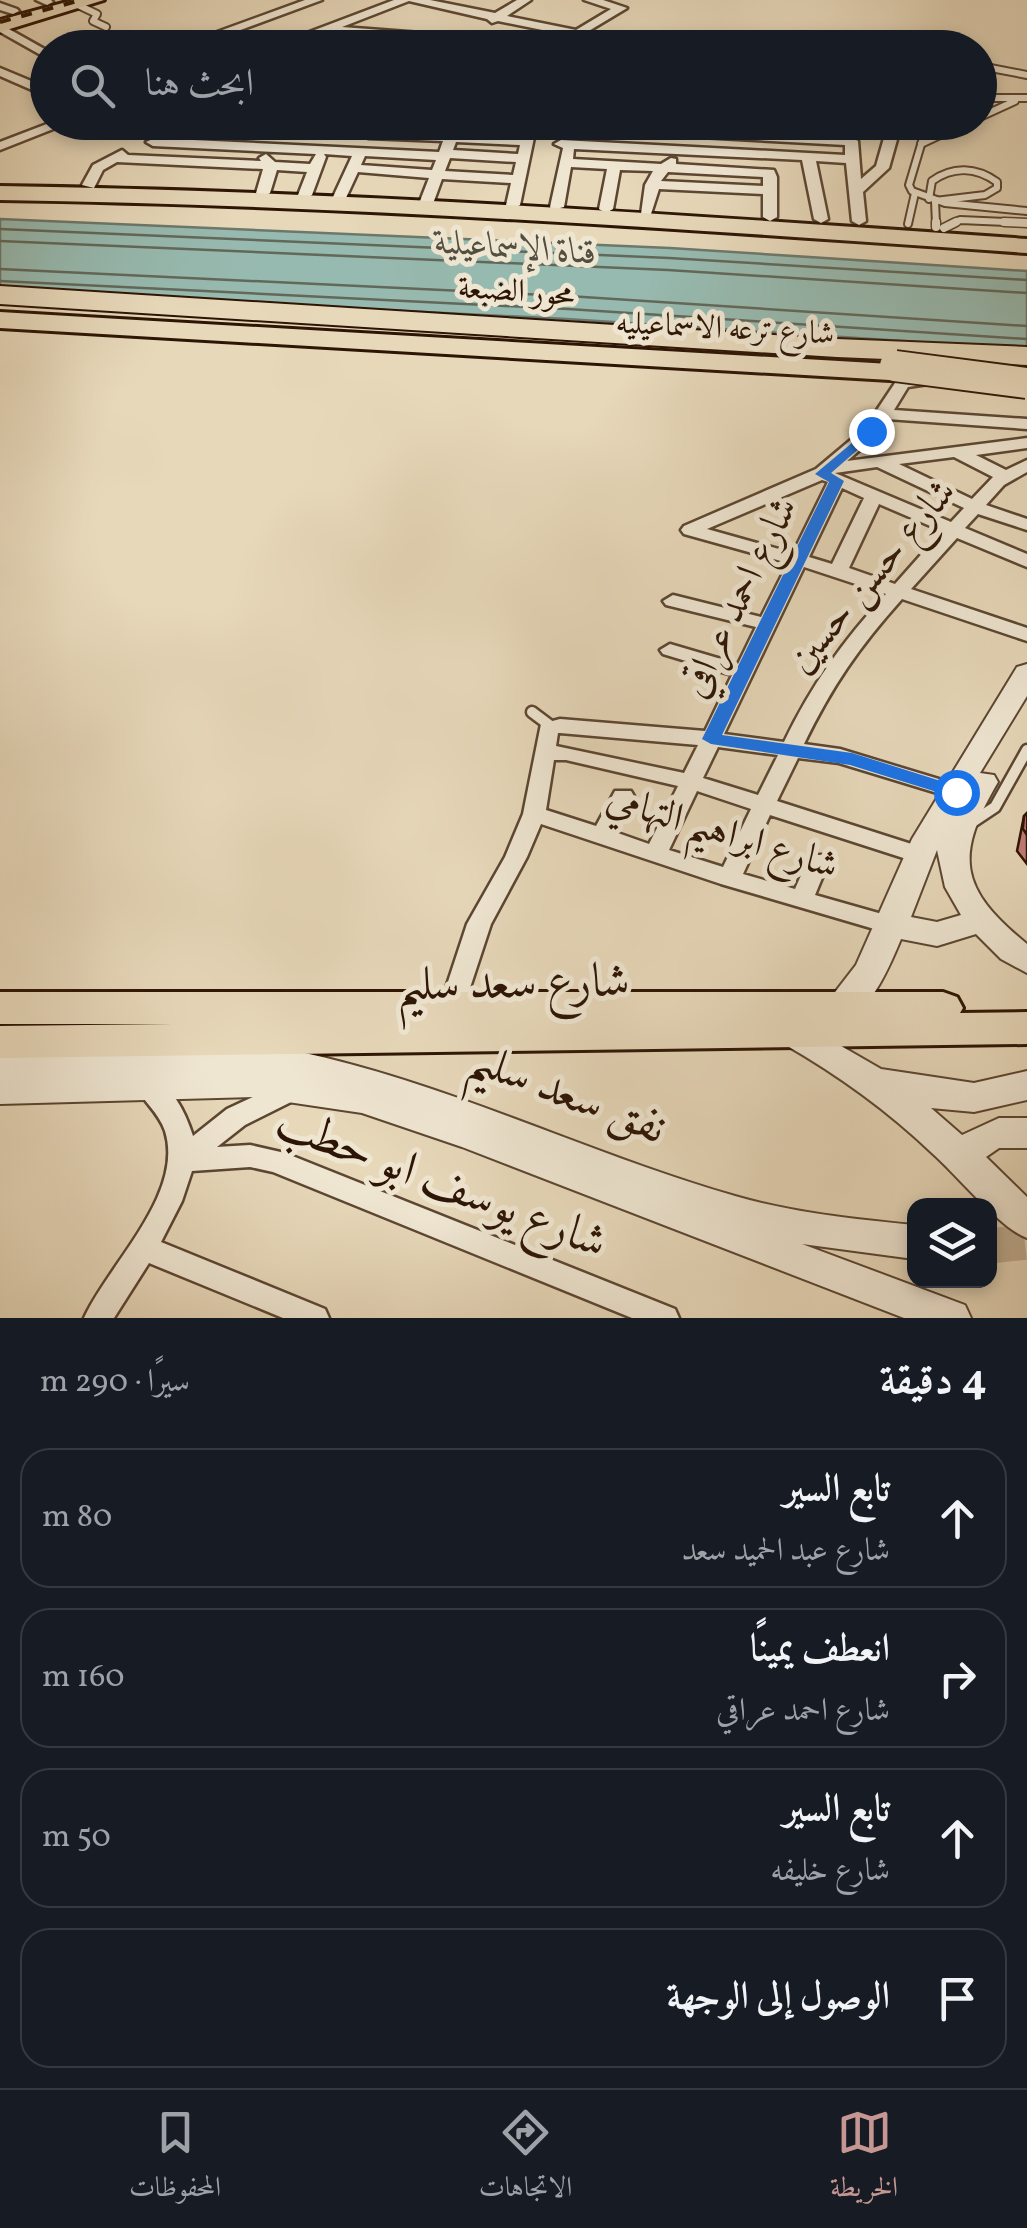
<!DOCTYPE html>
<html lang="ar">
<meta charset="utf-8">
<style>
body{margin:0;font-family:Vollkorn,Amiri,serif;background:#20242c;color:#f1f3f6;direction:rtl}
.controls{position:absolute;right:30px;bottom:30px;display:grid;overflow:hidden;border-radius:20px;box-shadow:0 5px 15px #0003}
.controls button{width:90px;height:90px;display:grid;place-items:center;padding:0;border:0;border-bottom:2px solid #363941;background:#171b24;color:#f1f3f6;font:50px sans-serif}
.stop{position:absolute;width:30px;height:30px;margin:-22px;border:8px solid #1a73e8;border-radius:50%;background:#fff}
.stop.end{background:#1a73e8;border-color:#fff;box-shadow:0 2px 10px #0008}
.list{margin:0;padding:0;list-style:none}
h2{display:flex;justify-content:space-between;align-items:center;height:130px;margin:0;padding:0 40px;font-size:42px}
h2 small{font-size:32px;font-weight:400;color:#9ea1a6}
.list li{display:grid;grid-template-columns:65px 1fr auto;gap:30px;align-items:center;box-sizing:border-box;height:140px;margin:0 20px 20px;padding:0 20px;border:2px solid #363941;border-radius:30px}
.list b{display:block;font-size:38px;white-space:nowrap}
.list p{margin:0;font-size:32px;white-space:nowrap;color:#9ea1a6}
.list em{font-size:32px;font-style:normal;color:#9ea1a6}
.icon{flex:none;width:55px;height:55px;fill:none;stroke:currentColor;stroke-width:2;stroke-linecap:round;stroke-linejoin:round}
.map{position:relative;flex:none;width:1027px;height:1318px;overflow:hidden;direction:ltr}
.search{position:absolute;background:#171b24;box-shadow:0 5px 15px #0003;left:30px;right:30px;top:30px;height:110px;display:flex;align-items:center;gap:25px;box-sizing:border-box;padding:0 35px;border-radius:55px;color:#9ea1a6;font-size:38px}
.sheet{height:770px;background:#171b24}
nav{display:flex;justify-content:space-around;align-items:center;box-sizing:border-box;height:140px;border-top:2px solid #363941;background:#171b24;font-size:28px;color:#9ea1a6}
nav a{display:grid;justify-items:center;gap:5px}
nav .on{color:#c59692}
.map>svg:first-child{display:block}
.water{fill:#97bab0;stroke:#6d786c;stroke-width:2.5}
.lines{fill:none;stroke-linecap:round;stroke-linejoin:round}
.shore{stroke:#62685a;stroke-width:2.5}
.tertiary-tunnel{stroke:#c2b196;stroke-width:35;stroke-dasharray:35 18;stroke-linecap:butt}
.service-far2-casing{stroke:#5c4632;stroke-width:10}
.service-far1-casing{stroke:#5c4632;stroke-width:11}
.service-casing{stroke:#5c4632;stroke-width:15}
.minor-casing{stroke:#5c4632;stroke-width:5}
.tertiary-casing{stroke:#5c4632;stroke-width:4}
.primary-casing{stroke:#2d1505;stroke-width:6}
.motorway-casing{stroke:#2d1505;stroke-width:4}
.service-far2{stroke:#efe6d2;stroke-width:6}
.service-far1{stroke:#efe6d2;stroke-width:8}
.service{stroke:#efe6d2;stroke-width:10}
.minor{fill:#efe6d2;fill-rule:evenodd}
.tertiary{fill:#efe6d2;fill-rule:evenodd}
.primary{fill:#e7d8ba;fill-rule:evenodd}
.motorway{fill:#e7d8ba;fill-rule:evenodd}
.rail{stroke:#2d1505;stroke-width:4;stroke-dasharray:11 11;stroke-linecap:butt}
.motorway-bridge-casing{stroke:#2d1505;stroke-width:34;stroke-linecap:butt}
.motorway-bridge{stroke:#e7d8ba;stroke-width:30}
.wall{fill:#c47e78;stroke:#2d1505;stroke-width:2.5}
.building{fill:#e4938c;stroke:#2d1505;stroke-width:2.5}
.route{fill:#1a73e8}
.labels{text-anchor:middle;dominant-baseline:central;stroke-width:10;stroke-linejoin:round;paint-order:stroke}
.far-street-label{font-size:32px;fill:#2d1505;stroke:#efe6d2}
.far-water-label{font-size:35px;font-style:italic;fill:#524f41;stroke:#efe6d2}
.street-label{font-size:40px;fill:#2d1505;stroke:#efe6d2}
.near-street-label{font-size:48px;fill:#2d1505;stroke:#efe6d2}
</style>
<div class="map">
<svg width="1027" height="1318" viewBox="0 0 1027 1318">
<rect width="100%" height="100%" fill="#e7d8ba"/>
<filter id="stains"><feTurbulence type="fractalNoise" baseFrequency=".002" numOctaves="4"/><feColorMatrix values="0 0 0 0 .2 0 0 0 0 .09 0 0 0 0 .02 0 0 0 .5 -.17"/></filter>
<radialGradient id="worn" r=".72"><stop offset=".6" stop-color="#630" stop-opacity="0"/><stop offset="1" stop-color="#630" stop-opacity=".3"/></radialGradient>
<polygon class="water" points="0,219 670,248 1027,271 1027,349 567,319 0,291"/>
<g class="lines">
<g class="shore">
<polyline points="0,229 669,258 1027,280"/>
<polyline points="0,241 668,270 1027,293"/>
<polyline points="0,269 568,296 1027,326"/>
<polyline points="0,281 568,309 1027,339"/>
</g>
<polyline class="tertiary-tunnel" points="990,1246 1027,1242"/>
<defs>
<g id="service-far2">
<polyline points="78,5 97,14 93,21 106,27"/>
<polyline points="980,66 1027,75"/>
<polyline points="980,98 1027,98"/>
<polyline points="980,117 1015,101"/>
<polyline points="934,122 923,138 909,185 912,191 945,203 1027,211"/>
<polyline points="921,144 968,122"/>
<path d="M929,199l3,-18c21,-15 44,-14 65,1v6l-12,7 -50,6 1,23"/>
<polyline points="908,224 915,193"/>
<polyline points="951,224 960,220 1027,223"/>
</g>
<g id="service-far1">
<polyline points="936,222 936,227"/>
<polyline points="1004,222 1027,223"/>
<polyline points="944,228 956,222"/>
</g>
<g id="service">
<polyline points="532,712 552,727"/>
<polyline points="971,823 995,807 1027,750"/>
</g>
<g id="minor">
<polygon points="36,0 51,0 53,2 47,5"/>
<polygon points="305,0 322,0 192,48 173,48"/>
<polygon points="394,0 430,0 495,13 517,0 531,0 507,16 576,30 611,9 584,0 603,0 627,8 567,44 561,40 567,35 498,21 492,23 487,19 409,1 342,27 568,44 574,48 516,48 326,33 285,48 267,48"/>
<polygon points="0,3 17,9 19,11 13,14 0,10"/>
<polygon points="0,24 48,51 48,59 0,32"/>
<polygon points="0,68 48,88 48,97 0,76"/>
<polygon points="52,122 71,122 0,150 0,142"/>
<path d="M190,122l139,4 6,4 -6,4 -128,-7 -29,12 267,13 4,-11 -75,-3 -6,-4 6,-4 78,4 4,-12h13l-4,12 63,3 5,-15 324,15 7,4 3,38 15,-13 8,-28 -44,-16h21l37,14 -9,32 -26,24 3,29 -7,4 -7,-4 -6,-58 -30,-2 12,58 -7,4 -7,-4 -12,-59 -228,-11 -1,10 88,5 10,-6 5,1v5l98,6 3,7v40l-7,4 -7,-4v-23l-104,-5 -8,25h-10l4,-29 8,-14 -33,-1 -7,39 -7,4 -7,-4 8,-40 -36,-2 -7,40 -12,3 -2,-3 13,-59 -9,-4 7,-4 284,15v-10l-309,-17 -16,77 -7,4 -7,-4 5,-22 -69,-4 -8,22 -7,4 -7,-4 9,-23 -71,-6 -13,28h-10l-2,-3 19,-41 -28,-2 2,3 -14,38 -7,4 -7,-4 9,-23 -30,-2 -7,23 -7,4 -7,-4 7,-24 -146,-7 -14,8 -9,18 -12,-3 11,-20 29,-15 6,5 133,6 -2,-3 7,-4 9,8 35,2 6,-10 -163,-8 -7,-4zM456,142l64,3 -2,9 -65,-4zM365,156l71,4 -4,10 -71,-5zM450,158l66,4 -3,13 -68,-4zM668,172l95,5v9l-102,-5z"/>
<polygon points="497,122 513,122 513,123 507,127"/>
<path d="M929,375l6,2v6l-27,4 -14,23 133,9v10l-140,-10 -10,16 -30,26 180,-23v10l-51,7 30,15 21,-10v12l-23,13 -18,20 41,14v11l-49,-16 -13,14 62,26v13l-70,-29 -46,51 116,39v13l-125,-42c-43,48 -70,87 -98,145l36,5 125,38 3,5 -3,5 -8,2 -118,-36 -41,-5 -21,43 150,48 3,6 -3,6 -8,2 -149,-48 -27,59 52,15 15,-34h16l3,6 -14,34 81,23 4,6 -4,6 -8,3 -167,-49 -180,-60 -14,33 -36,67 -28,85 -3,7 -9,3 -9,-3 -3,-7 28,-85 38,-67 18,-43 18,-90 19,-5 145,12 27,-56 -69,-21 -3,-4 10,-6 68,20 18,-37 -90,-22 -3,-4 10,-6 88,22 27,-54 -104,-29 -3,-4 3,-4 132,-57 49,-41 32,-48zM954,457l39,20 -21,22 -73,-35zM877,467l87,41 -13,14 -116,-49zM822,480l6,2 -35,71 -86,-24zM842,488l22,10 -32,66 -23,-7zM879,504l63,27 -47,53 -46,-16zM804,567l82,27c-43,47 -74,90 -102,148l-60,-8zM558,733h2l138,12 -14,28 -128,-27zM718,747l60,8 -20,40 -55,-17zM554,760h12l112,26 -29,58 -34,-12 19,-36 -3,-5h-16l-19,35 -50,-16zM697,791l54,18 -28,58 -54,-17z"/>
<path d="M148,1076c24,7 38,38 45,60l34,-27 56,-26 9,-3 9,3 4,7 -4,7 -56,28 -28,22 33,-2 35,8 390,156 4,9h-47l-359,-146 -23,-5 -58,4 -10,30 -21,41 164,67 4,9h-46l-134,-55 -35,55h-30c24,-53 101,-124 81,-187 -6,-18 -21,-29 -30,-45l4,-7z"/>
</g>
<g id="tertiary">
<path d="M1027,664v32l-47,77 14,2 4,7c-43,74 -40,106 29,162v29l-26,-14 -25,-25 -39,12 -36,-7c-12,28 -36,91 -74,79l-5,-9 34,-44 56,-126 105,-172zM937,850l8,37 16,28 -24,7 -26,-5z"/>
<path d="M796,1020l85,49 93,14 53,-12v29l-53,12 -43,-4 31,27 37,-17h28v30h-28l-13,9 41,40v41c-26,-9 -70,-63 -95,-85 -45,-43 -94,-78 -148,-109l-5,-10 5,-10z"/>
<path d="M296,1051c152,32 290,102 439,145 59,17 119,23 179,29v34l-112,-15 163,61 6,13h-67l-442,-171 -100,-34 -108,-16 -254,7v-51z"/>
</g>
<g id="primary">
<polygon points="74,0 104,0 0,32 0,20"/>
<path d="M0,186c343,5 685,29 1027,53v14c-342,-24 -684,-48 -1027,-53z"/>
<polygon points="0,312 924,366 937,374 924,382 0,328"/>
<polygon points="0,992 943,992 957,997 963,1008 960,1013 1027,1012 1027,1044 0,1058 0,1026 173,1024 0,1024"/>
</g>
<polygon id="motorway" points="0,286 837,339 1027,347 1027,365 837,357 0,304"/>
</defs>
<use href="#service-far2" class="service-far2-casing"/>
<use href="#service-far1" class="service-far1-casing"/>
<use href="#service" class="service-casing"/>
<use href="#minor" class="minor-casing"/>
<use href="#tertiary" class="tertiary-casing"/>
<use href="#primary" class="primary-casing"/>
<use href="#motorway" class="motorway-casing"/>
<use href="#service-far2" class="service-far2"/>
<use href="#service-far1" class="service-far1"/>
<use href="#service" class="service"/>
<use href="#minor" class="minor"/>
<use href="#tertiary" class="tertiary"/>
<use href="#primary" class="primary"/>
<use href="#motorway" class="motorway"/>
<polyline class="rail" points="0,22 81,0"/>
<defs>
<polyline id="motorway-bridge" points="895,366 1027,383"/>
</defs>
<use href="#motorway-bridge" class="motorway-bridge-casing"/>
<use href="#motorway-bridge" class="motorway-bridge"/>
</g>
<polygon class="wall" points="1027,813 1027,864 1017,851 1024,816"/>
<polygon class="building" points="1027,813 1027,835 1023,829 1024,816"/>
<polygon class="route" points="871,427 876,428 876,434 831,473 844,481 722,735 852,753 963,788 965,792 956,798 850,765 711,744 702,739 829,482 815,474"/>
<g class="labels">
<g class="far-street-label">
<text transform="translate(516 293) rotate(4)">محور الضبعة</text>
<text transform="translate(725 330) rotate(3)">شارع ترعه الاسماعيليه</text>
</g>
<g class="far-water-label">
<text transform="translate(516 249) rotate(4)">قناة الإسماعيلية</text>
</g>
<g class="street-label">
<text transform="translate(873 577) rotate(-50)">شارع حسن حسين</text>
<text transform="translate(741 598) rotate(-64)">شارع احمد عراقي</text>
<text transform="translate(722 834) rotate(17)">شارع ابراهيم التهامي</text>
</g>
<g class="near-street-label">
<text transform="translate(513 985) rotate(-1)">شارع سعد سليم</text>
<text transform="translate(567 1095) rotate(21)">نفق سعد سليم</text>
<text transform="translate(441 1184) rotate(21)">شارع يوسف ابو حطب</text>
</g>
</g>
<rect width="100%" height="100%" filter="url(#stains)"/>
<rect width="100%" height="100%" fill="url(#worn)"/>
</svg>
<div class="controls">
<button><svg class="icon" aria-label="layers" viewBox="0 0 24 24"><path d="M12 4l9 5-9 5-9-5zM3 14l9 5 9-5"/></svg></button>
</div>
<div class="stop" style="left:956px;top:792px"></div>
<div class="stop end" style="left:871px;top:431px"></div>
<div class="search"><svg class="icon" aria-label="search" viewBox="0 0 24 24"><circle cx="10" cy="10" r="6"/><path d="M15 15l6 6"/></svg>ابحث هنا</div>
</div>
<section class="sheet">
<h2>4 دقيقة<small>سيرًا · 290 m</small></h2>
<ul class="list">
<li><svg class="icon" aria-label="ahead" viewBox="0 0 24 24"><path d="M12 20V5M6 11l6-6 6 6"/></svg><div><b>تابع السير</b><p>شارع عبد الحميد سعد</p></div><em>80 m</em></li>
<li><svg class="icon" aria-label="right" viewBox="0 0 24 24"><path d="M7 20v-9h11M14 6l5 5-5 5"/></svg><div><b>انعطف يمينًا</b><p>شارع احمد عراقي</p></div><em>160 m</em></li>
<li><svg class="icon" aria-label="ahead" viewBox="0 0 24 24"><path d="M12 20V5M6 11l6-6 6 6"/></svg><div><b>تابع السير</b><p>شارع خليفه</p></div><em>50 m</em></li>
<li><svg class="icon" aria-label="arrive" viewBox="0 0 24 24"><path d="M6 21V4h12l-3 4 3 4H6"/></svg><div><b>الوصول إلى الوجهة</b></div></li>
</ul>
</section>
<nav>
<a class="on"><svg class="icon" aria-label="map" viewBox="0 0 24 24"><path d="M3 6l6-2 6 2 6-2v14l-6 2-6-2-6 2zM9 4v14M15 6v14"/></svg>الخريطة</a>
<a><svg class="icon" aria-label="directions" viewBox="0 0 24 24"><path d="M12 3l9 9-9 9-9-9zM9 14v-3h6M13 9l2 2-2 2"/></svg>الاتجاهات</a>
<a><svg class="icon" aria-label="saved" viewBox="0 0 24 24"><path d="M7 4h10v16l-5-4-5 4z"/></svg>المحفوظات</a>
</nav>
